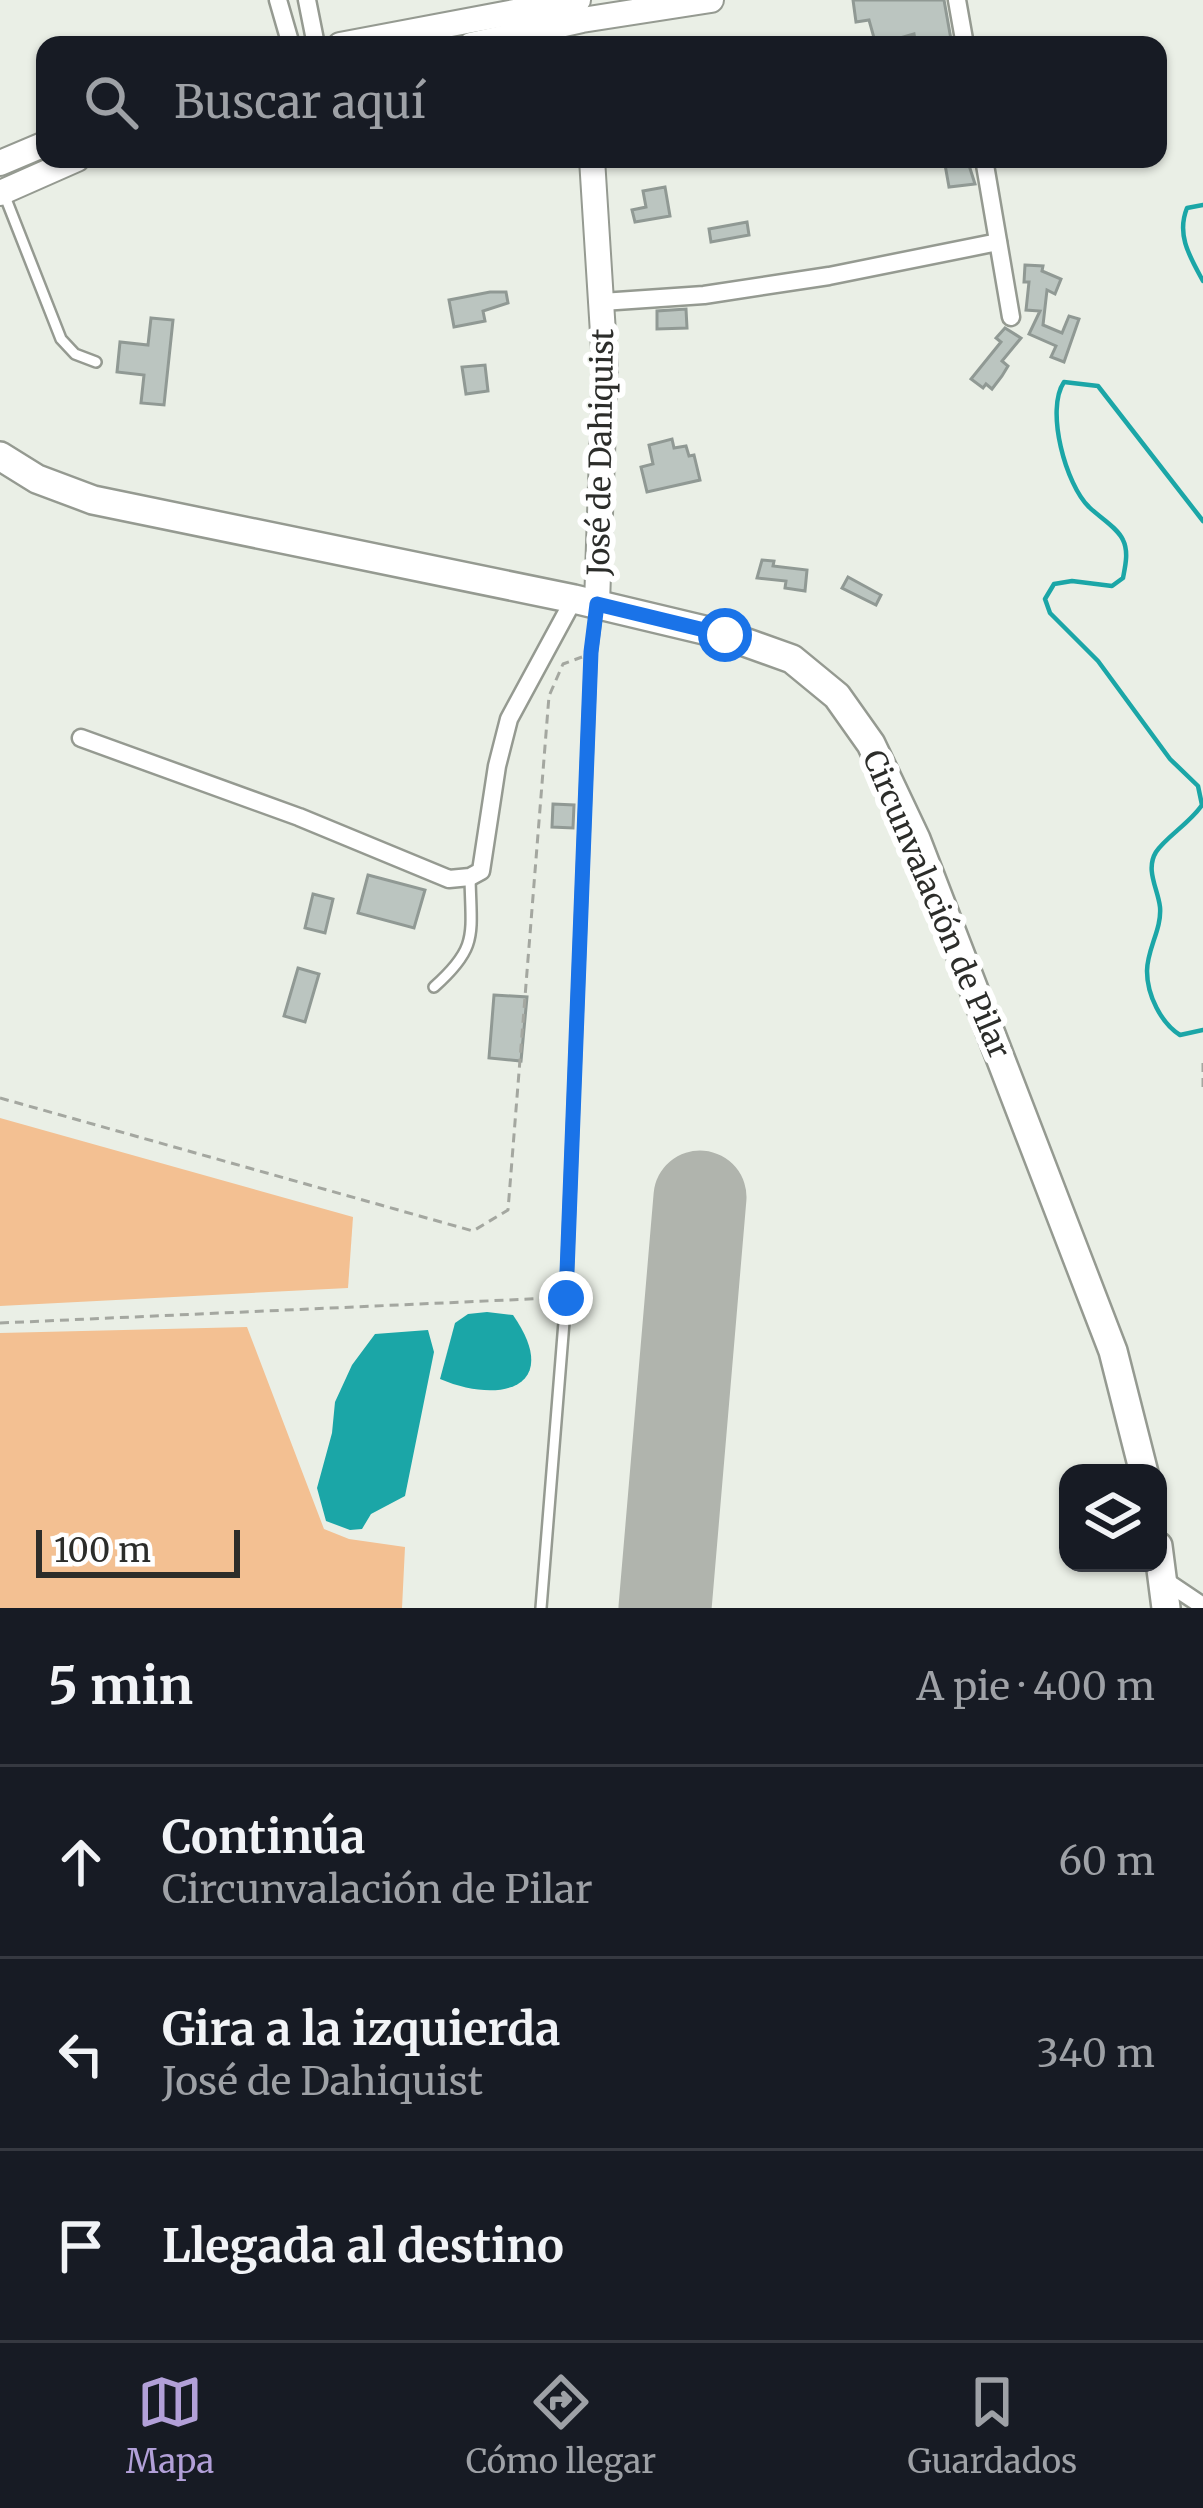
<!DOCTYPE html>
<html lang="es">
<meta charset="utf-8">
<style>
body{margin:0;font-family:Merriweather,serif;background:#20242c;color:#f1f3f6}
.controls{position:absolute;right:36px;bottom:36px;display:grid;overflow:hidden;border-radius:24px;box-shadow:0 3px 9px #0004}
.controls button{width:108px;height:108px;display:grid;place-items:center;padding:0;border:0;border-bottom:3px solid #363941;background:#171b24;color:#f1f3f6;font:60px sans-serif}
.scale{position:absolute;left:36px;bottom:30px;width:204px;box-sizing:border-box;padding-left:12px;border:6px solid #2c2d2a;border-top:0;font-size:33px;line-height:42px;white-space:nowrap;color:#2c2d2a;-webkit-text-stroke:9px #fff;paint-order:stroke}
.stop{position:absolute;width:36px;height:36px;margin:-27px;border:9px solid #1a73e8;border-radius:50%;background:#fff}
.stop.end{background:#1a73e8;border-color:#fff;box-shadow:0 3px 12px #0008}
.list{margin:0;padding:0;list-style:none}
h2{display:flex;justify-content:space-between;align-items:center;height:156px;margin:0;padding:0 48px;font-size:51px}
h2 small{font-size:39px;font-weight:400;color:#9ea1a6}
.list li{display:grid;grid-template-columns:78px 1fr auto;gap:36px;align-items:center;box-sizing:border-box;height:192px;padding:0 48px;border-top:3px solid #363941}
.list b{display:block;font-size:45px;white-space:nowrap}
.list p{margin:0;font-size:39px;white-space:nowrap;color:#9ea1a6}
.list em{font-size:39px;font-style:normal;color:#9ea1a6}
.icon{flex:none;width:66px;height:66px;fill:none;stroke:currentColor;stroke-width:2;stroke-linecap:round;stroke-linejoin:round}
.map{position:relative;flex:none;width:1203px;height:1608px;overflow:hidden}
.search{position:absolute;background:#171b24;box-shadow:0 3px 9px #0004;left:36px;right:36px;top:36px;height:132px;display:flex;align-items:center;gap:30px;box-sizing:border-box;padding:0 42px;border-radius:24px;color:#9ea1a6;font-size:45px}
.sheet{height:732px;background:#171b24}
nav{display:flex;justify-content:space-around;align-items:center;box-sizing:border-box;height:168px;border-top:3px solid #363941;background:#171b24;font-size:33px;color:#9ea1a6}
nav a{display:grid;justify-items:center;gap:6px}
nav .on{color:#b2a0d8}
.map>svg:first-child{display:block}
.green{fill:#f3c092}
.water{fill:#1ba6a7}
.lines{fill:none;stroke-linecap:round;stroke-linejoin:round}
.stream{stroke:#1ba6a7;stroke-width:4.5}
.runway{stroke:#b0b4ad;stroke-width:93}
.building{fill:#bbc5c0;stroke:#909994;stroke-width:3}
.service-casing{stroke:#959a91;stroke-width:14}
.minor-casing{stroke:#959a91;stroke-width:21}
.secondary-casing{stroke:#959a91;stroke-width:28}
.primary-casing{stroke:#959a91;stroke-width:32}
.path{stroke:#a4a7a0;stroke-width:3;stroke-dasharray:9 6;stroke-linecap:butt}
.service{stroke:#fff;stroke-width:9}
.minor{stroke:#fff;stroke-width:16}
.secondary{stroke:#fff;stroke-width:24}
.primary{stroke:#fff;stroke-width:27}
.route{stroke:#1a73e8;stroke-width:15}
.labels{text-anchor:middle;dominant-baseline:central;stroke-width:12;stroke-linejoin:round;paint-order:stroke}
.street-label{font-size:30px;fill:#2c2d2a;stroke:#fff}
</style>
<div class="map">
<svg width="1203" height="1608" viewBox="0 0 1203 1608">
<rect width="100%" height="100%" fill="#eaefe6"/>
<g class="green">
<polygon points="0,1118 353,1217 348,1288 0,1306"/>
<polygon points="247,1327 324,1529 349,1539 405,1547 402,1608 0,1608 0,1333"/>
</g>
<g class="water">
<path d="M487,1312l26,3c50,72 -12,90 -73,64l15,-56 13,-9z"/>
<polygon points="428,1330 434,1352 405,1496 371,1514 362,1529 350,1530 326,1521 317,1488 332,1433 335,1402 352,1365 375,1334"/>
</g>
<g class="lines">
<g class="stream">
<path d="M1203,205l-16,3c-11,27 3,49 16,73"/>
<path d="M1203,521l-105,-135 -34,-4c-19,28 2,103 25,125 10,10 28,20 34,33 6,12 2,27 0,38l-11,8 -40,-5 -18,3 -9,15 5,14 48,48 72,98 28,27 4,19c-12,18 -36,32 -46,47 -11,18 2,37 4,55 2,22 -13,42 -13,64 0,24 14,52 33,64l23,-5"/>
</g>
<polyline class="runway" points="665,1608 700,1197"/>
</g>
<g class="building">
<polygon points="853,0 944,0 952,45 916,45 914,34 876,45 869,20 856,22"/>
<polygon points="944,159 967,159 975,184 949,187"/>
<polygon points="665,187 670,216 635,222 632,210 646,207 643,191"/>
<polygon points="747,222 749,235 711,242 709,229"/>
<polygon points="1025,265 1043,266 1042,271 1061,279 1055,294 1047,290 1043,325 1062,333 1069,316 1079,319 1064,362 1051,357 1056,346 1029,334 1040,311 1026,310 1029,282 1024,282"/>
<polygon points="490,292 506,292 508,303 483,311 485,321 454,327 449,300"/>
<polygon points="686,309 687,328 657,329 657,311"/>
<polygon points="151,318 173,320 164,405 141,403 144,375 117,372 120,342 148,345"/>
<polygon points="1005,328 1021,338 1002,361 1008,366 1002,376 992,389 986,384 983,388 971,379 1001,342 996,338"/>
<polygon points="485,365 488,391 466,394 462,367"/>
<polygon points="672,439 674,448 686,446 689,456 694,455 700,480 647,492 641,467 653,464 649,445"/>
<polygon points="762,560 774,561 773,566 807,570 805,591 785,588 786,581 757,578"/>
<polygon points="848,577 881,595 876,605 842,588"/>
<polygon points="553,804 574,805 573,828 552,827"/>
<polygon points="368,875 425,890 414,928 358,913"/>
<polygon points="313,894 333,899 325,933 305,928"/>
<polygon points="298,968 319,974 305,1022 284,1016"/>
<polygon points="494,995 527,997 521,1061 489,1058"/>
</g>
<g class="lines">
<defs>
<g id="service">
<polyline points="4,194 61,339 75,354 96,362"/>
<path d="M434,987c45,-40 37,-52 36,-110"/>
<polyline points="541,1608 566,1297 591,653 597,607"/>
</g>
<g id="minor">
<polyline points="278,0 291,45"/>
<polyline points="307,0 316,45"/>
<polyline points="957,0 965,45"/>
<polyline points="984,159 1011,317"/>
<polyline points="602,302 704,295 829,276 998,242"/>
<polyline points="81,738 299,817 449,879 470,877 481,871 497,766 509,719 574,599"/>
<polyline points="1164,1580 1203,1606"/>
</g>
<g id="secondary">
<polyline points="340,45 578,0"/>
<polyline points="471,45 582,20 711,0"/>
<polyline points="592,159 605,365 597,604"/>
<polyline points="0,163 45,144"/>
<polyline points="0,193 77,159"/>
</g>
<g id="primary">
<polyline points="0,456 37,479 93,500 574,599 725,635 792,659 837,696 871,744 916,839 1113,1351 1144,1473"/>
<polyline points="1158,1546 1166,1608"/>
</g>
</defs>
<use href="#service" class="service-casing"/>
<use href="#minor" class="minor-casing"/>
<use href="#secondary" class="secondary-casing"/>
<use href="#primary" class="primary-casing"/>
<g class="path">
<polyline points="1203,1063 1203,1091"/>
<polyline points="0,1098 473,1231 508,1210 549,696 563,664 582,657"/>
<polyline points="0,1323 552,1298"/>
</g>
<use href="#service" class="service"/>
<use href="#minor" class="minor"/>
<use href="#secondary" class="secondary"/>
<use href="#primary" class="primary"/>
</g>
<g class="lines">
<polyline class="route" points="566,1298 591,652 597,604 725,635"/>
</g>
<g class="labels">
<g class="street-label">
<text transform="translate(600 452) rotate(-89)">José de Dahiquist</text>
<text transform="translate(937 904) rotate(67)">Circunvalación de Pilar</text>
</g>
</g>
</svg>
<div class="controls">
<button><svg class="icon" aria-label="layers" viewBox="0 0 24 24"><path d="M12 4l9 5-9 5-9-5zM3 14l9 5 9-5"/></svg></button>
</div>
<div class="scale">100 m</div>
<div class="stop" style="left:725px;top:635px"></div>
<div class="stop end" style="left:566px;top:1298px"></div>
<div class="search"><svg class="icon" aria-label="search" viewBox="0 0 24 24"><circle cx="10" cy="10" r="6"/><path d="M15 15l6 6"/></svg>Buscar aquí</div>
</div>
<section class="sheet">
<h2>5 min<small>A pie · 400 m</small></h2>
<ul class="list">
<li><svg class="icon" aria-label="ahead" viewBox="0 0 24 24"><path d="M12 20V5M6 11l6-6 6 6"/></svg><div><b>Continúa</b><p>Circunvalación de Pilar</p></div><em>60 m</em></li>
<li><svg class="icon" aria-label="left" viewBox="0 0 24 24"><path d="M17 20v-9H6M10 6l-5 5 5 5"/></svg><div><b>Gira a la izquierda</b><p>José de Dahiquist</p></div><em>340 m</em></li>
<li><svg class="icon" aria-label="arrive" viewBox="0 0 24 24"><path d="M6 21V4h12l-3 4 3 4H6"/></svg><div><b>Llegada al destino</b></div></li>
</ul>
</section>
<nav>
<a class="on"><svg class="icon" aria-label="map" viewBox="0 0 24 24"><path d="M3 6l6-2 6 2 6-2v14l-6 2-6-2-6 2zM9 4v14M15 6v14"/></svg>Mapa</a>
<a><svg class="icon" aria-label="directions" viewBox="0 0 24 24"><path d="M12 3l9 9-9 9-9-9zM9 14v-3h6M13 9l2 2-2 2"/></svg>Cómo llegar</a>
<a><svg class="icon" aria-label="saved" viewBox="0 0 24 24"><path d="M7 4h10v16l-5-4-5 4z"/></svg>Guardados</a>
</nav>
